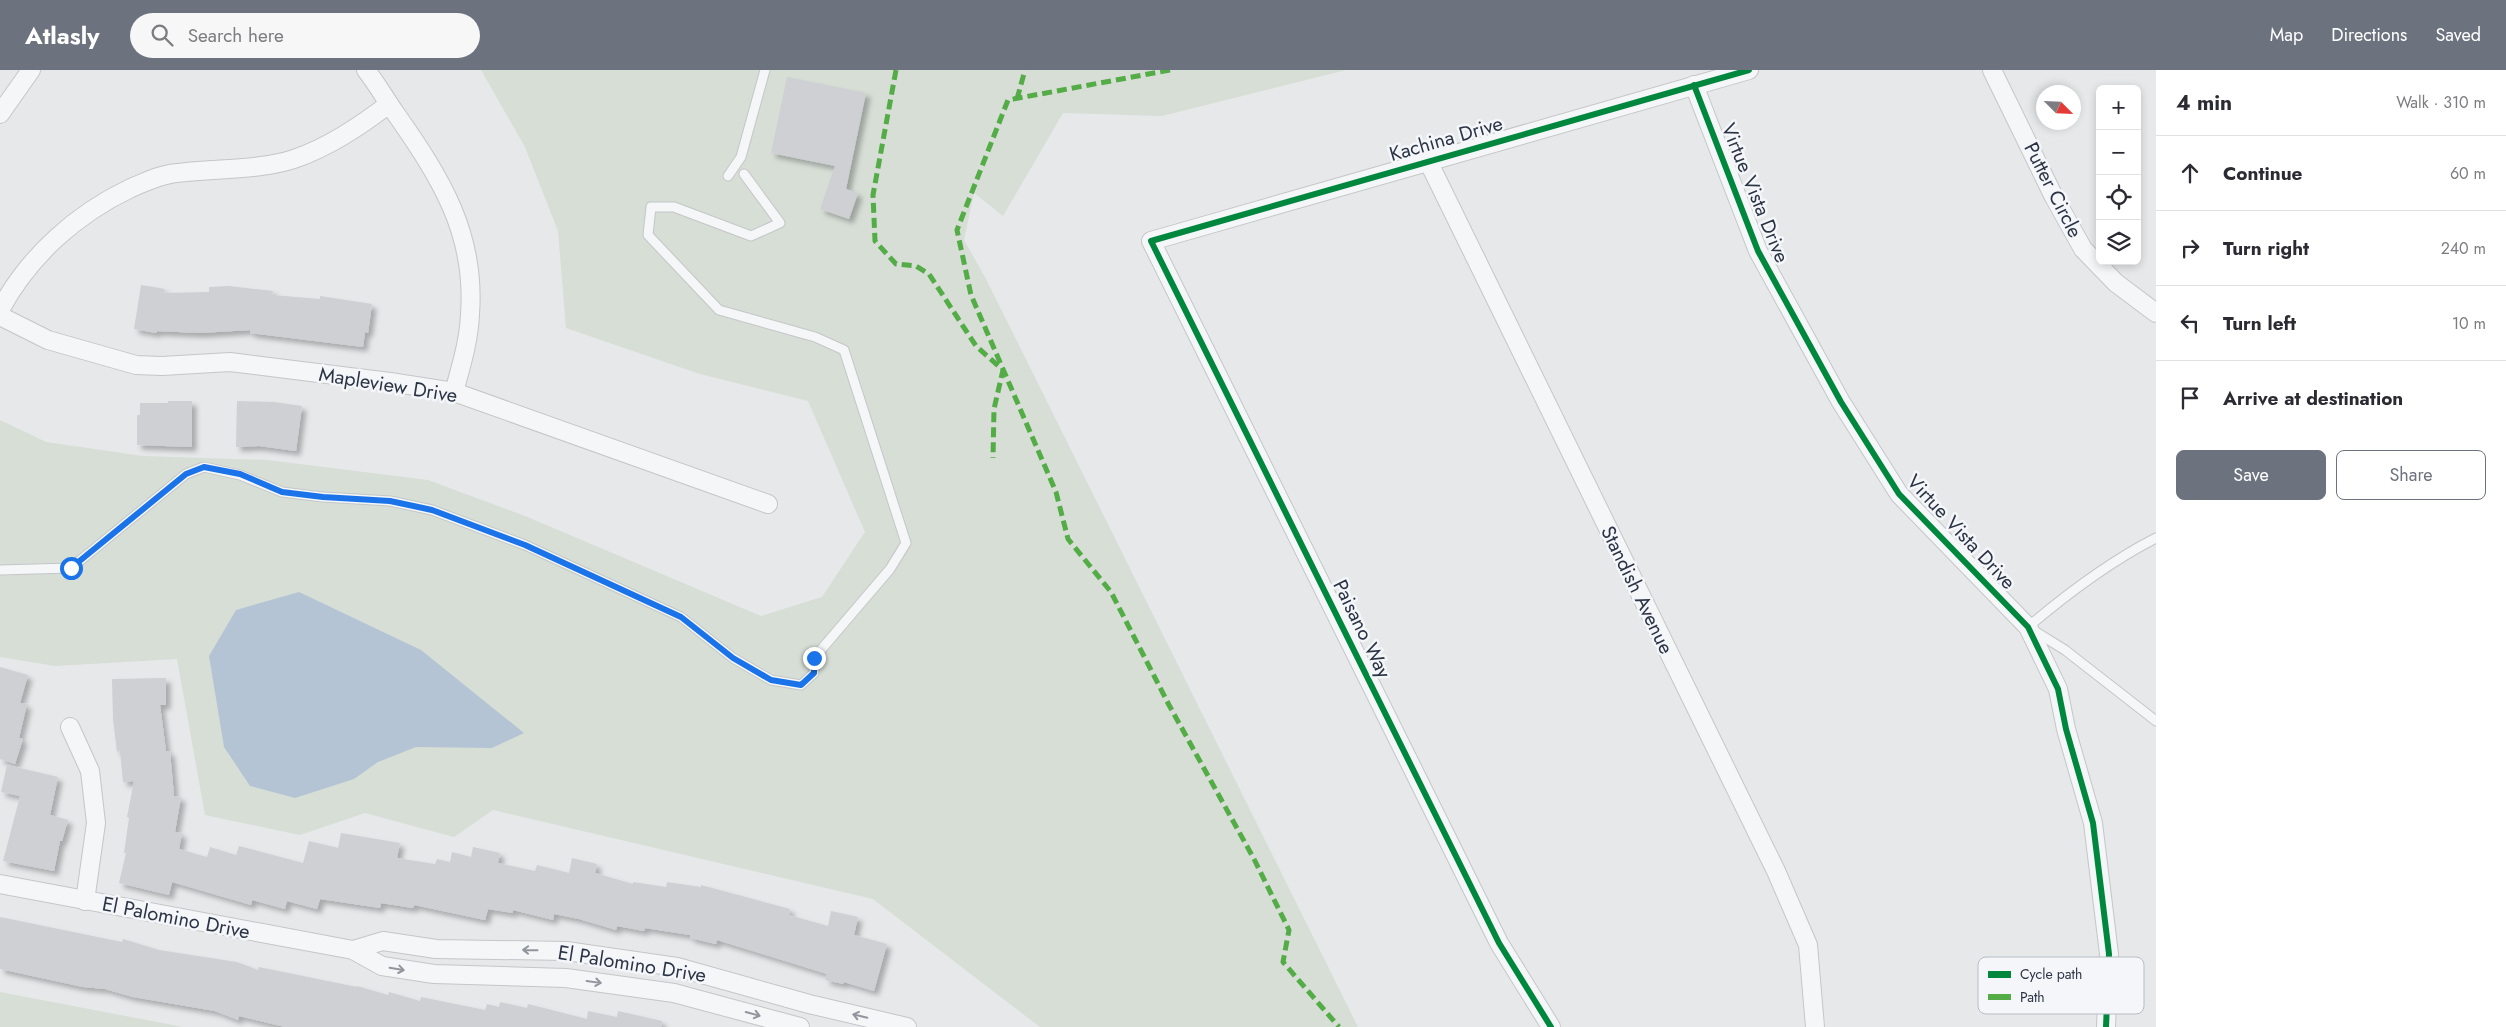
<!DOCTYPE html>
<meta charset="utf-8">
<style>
body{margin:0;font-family:Jost,sans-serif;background:#f7f7f7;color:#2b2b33}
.controls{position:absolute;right:15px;top:15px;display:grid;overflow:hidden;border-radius:8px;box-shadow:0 2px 8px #0003}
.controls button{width:45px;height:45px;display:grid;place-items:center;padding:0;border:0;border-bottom:1px solid #e1e1e2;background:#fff;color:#2b2b33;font:25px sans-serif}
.compass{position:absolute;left:2036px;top:15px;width:45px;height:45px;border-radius:50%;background:#fff;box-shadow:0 2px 8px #0003;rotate:114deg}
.stop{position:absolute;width:15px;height:15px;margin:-11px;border:4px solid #1a73e8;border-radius:50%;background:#fff}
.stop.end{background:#1a73e8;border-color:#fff;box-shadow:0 1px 5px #0008}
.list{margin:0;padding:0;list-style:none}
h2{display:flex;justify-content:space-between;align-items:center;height:65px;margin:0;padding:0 20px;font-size:21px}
h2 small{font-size:16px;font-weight:400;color:#7c7c81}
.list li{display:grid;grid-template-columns:32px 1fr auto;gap:15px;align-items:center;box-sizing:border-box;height:75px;padding:0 20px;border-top:1px solid #e1e1e2}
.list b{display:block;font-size:19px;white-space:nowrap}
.list em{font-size:16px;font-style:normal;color:#7c7c81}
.actions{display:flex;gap:10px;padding:15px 20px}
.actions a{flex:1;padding:11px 0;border:1px solid #6c737f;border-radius:8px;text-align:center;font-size:18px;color:#6c737f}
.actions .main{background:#6c737f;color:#fff}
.icon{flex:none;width:28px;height:28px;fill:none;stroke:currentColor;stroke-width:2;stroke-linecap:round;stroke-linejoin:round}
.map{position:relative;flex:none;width:2156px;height:957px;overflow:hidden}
header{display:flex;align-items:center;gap:30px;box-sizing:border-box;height:70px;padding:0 25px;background:#6c737f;color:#fff}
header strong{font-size:24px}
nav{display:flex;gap:28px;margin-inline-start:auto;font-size:18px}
.search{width:350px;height:45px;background:#f7f7f7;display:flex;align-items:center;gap:12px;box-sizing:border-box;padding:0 18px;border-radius:28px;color:#7c7c81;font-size:19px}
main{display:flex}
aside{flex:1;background:#fff}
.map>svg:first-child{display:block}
.green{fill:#d6ded6}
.water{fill:#b4c4d5}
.building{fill:#ced0d3;filter:url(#shadow)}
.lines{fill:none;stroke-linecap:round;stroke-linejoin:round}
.service-casing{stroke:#c4c6c8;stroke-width:11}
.minor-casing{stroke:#c4c6c8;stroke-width:20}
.service{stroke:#f5f6f7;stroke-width:9}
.minor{stroke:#f5f6f7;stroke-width:18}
.quiet{stroke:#54ac47;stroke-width:5;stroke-dasharray:10 5;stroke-linecap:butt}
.cycleway-casing{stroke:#f4f6f9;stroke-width:9}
.cycleway{stroke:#00873e;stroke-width:6}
.oneway{stroke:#90959e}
.route{stroke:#1a73e8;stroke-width:6}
.labels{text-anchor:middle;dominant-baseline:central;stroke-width:5;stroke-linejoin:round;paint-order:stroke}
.street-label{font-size:20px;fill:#2b3445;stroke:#f4f6f9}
.key{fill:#f4f6f9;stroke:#b8bcc3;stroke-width:1}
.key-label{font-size:14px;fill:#2b3445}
</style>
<header>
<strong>Atlasly</strong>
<div class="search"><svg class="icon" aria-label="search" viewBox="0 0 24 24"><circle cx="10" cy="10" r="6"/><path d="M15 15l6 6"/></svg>Search here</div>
<nav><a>Map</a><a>Directions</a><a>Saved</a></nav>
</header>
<main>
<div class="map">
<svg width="2156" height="957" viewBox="0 0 2156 957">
<defs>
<filter id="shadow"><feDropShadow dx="4.5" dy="4.5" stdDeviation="2.5" flood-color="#0004"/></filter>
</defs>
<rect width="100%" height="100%" fill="#e6e8ea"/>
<g class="green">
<polygon points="481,0 1346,0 1162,46 1063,43 1003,146 974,123 964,170 986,209 1358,957 1040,957 873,829 493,740 454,767 365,743 300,765 205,745 177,589 55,596 0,587 0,350 46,372 143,386 267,390 428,410 525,446 761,546 822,527 865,462 808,331 700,304 566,258 558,161 525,77"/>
<polygon points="0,922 183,957 0,957"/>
</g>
<polygon class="water" points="299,522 421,580 524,663 492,678 416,677 378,692 354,709 295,728 250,716 224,677 209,586 236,540"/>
<g class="building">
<polygon points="787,7 866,23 846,119 858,123 849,149 820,139 835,96 771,83"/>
<polygon points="141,215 165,219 164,223 209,222 209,217 229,216 273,221 272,225 320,229 320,226 372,234 368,263 365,262 363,277 250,263 250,260 200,263 157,261 156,263 134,259"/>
<polygon points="168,331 192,331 192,377 137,375 137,345 140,345 140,333 168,333"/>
<polygon points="237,331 274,332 302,336 296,381 259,376 236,377"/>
<polygon points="0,597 28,605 20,633 27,634 19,668 23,669 15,694 0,689"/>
<polygon points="166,608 166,635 160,635 166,681 170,681 174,726 181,727 175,762 182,763 179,779 207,787 210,777 236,785 239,776 303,793 309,771 338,778 341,763 400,773 397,788 435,794 437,789 450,792 452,782 471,787 473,777 500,783 498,793 535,801 537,795 569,803 572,788 597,794 595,803 633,814 633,812 666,817 667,812 701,817 701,815 790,839 789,845 828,856 831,841 858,847 854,865 887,874 874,921 844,912 843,914 825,910 827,904 717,870 716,874 690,868 690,865 645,858 644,861 617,856 616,860 579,849 554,844 553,850 513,840 513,843 488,839 485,850 414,835 413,838 381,833 380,838 320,829 317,839 287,831 285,839 252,830 251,835 172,812 169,825 119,813 126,783 124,783 129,748 127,747 134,711 123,712 120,681 117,682 113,649 112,609"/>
<polygon points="7,695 58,707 50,745 68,750 62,771 60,771 54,801 3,791 20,726 1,722"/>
<polygon points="0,847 122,872 123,869 159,880 237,892 258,900 259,897 357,917 357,916 388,925 389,922 420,931 421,927 485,940 487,934 499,937 500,932 527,938 528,934 587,949 588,941 617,947 618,941 662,951 661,957 285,957 239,946 238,950 215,941 133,927 105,919 83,917 0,899"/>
</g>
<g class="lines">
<defs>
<g id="service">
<polyline points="728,106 741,87 765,0"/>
<path d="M2156,468c-47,24 -88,55 -128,89l37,23 91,71"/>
<polyline points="0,500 71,498 186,404 204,397 240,405 282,422 323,427 390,431 432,440 525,475 681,547 733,588 771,610 801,615 814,603 814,588 890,499 906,473 844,280 815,267 719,240 648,165 651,137 674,137 751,166 780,153 744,104"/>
</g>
<g id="minor">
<path d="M366,0c11,14 20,30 30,44 44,63 80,119 74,200 -1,27 -9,52 -16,78"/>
<polyline points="1992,0 2054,127 2083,179 2116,213 2156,243"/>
<polyline points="1694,15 1758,181 1841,332 1899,424 2028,557 2058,619 2066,659 2093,753 2109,884 2106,957"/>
<polyline points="0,44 31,0"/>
<polyline points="1428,91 1776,801 1808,875 1815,957"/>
<path d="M0,240c29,-54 76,-96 131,-122 12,-5 26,-12 39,-14 38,-6 88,-3 124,-15 35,-12 66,-33 95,-55"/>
<polyline points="0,246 48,270 136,295 162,296 230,292 390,312 454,322 768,434"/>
<polyline points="70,657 90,701 96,753 85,831"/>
<polyline points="0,814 353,880 382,896 434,904 566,908 674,923 800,957"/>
<polyline points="353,880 383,871 436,879 566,881 677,897 809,934 907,957"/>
<polyline points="1551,957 1499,873 1151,171 1749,0"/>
</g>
</defs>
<use href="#service" class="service-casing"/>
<use href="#minor" class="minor-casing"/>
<use href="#service" class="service"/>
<use href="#minor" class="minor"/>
<g class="quiet">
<polyline points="896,0 873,125 875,171 896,194 916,196 929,204 976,276 1003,300 994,339 993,388"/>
<polyline points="1170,0 1008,30 957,160 971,225 1056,422 1068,469 1111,522 1169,635 1254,789 1289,860 1283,892 1339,957"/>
<polyline points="1017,29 1025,0"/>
</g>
<defs>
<g id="cycleway">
<polyline points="1694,15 1758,181 1841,332 1899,424 2028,557 2058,619 2066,659 2093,753 2109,884 2106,957"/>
<polyline points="1551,957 1499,873 1151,171 1749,0"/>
</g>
</defs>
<use href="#cycleway" class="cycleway-casing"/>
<use href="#cycleway" class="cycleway"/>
</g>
<defs><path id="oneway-shaft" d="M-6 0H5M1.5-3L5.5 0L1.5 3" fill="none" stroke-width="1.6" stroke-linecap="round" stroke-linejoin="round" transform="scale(1.25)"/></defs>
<g class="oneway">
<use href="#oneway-shaft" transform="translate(530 880) rotate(-179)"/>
<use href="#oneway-shaft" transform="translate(397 899) rotate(9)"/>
<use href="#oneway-shaft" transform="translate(594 912) rotate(8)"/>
<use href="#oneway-shaft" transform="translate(753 944) rotate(15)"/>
<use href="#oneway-shaft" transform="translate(860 946) rotate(-167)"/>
</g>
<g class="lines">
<polyline class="route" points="71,498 186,404 204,397 240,404 282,422 323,427 390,431 432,440 525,475 681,547 733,588 771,610 801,615 814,603 814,588"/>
</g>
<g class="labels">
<g class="street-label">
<text transform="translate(1446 69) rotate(-16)">Kachina Drive</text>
<text transform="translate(2053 120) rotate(63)">Putter Circle</text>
<text transform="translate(1755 123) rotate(68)">Virtue Vista Drive</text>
<text transform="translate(388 315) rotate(9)">Mapleview Drive</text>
<text transform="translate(1961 462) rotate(47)">Virtue Vista Drive</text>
<text transform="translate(1637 520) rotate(64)">Standish Avenue</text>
<text transform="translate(1362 559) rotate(64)">Paisano Way</text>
<text transform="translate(176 848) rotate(11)">El Palomino Drive</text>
<text transform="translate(632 894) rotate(9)">El Palomino Drive</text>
</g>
</g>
<rect x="1978" y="887" width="166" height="57" rx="8" class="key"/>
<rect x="1988" y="901" width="23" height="7" fill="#00873e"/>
<rect x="1988" y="924" width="23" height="6" fill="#54ac47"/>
<g class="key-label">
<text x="2020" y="909">Cycle path</text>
<text x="2020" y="932">Path</text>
</g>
</svg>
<div class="controls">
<button>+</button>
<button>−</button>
<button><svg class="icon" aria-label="locate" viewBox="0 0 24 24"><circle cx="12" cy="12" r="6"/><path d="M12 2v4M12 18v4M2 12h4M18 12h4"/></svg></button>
<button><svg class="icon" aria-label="layers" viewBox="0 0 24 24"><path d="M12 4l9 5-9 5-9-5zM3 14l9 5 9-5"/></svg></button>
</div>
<svg class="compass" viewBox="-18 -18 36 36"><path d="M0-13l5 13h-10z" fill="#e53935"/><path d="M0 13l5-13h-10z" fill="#7c7c81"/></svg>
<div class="stop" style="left:71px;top:498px"></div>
<div class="stop end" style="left:814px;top:588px"></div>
</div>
<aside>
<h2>4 min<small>Walk · 310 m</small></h2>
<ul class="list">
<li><svg class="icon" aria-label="ahead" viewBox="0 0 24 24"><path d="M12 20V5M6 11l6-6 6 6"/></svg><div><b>Continue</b></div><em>60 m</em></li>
<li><svg class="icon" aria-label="right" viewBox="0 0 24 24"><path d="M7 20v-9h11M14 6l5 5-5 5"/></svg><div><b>Turn right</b></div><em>240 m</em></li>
<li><svg class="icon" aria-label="left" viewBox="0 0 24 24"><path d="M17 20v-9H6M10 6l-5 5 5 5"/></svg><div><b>Turn left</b></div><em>10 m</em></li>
<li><svg class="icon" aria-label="arrive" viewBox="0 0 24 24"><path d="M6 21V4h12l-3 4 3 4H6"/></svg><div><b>Arrive at destination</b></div></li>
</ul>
<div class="actions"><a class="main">Save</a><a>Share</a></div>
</aside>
</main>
